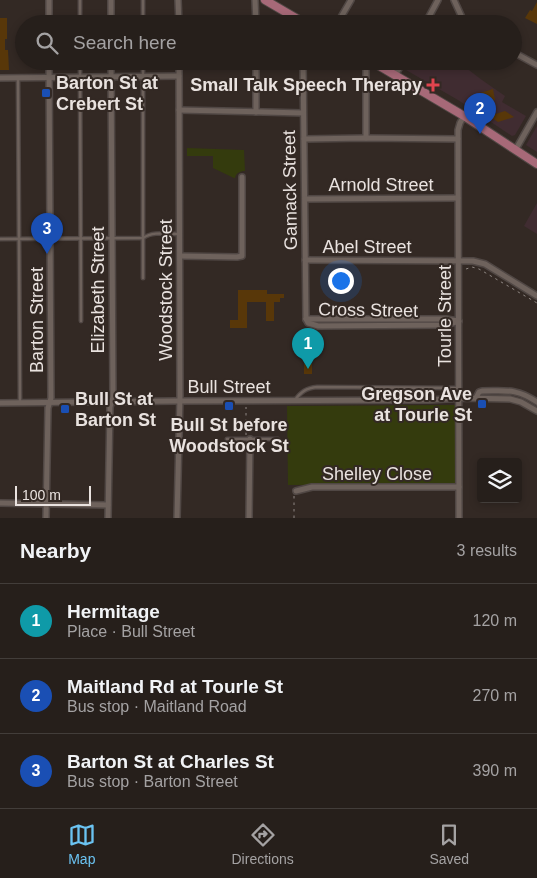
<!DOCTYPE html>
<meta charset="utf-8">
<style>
body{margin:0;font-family:Helvetica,sans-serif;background:#322c28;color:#f1f3f6}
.controls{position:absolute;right:15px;bottom:15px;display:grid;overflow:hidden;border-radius:5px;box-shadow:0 2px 8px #0003}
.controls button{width:45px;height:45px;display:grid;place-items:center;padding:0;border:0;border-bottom:1px solid #423d3a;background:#261f1b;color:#f1f3f6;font:25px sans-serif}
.scale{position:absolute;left:15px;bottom:12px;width:76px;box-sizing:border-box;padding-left:5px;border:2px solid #e9e2df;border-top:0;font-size:14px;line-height:18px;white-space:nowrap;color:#e9e2df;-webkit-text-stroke:4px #332924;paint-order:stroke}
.you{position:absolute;left:340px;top:280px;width:18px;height:18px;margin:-12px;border:4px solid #fff;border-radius:50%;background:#1a73e8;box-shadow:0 0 0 8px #1a73e833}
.badge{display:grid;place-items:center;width:32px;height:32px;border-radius:50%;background:#6bc3f2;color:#fff;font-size:16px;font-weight:700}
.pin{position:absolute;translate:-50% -41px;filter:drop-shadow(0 1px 2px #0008)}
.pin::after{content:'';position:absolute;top:26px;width:18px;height:15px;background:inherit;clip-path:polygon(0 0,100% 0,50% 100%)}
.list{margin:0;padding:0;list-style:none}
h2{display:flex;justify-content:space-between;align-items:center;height:65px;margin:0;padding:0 20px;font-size:21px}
h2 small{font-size:16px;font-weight:400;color:#a4a2a3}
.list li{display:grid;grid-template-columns:32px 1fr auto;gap:15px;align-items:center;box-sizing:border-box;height:75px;padding:0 20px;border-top:1px solid #423d3a}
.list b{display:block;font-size:19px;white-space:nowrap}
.list p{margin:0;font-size:16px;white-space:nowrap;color:#a4a2a3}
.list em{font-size:16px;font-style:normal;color:#a4a2a3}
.icon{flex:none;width:28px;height:28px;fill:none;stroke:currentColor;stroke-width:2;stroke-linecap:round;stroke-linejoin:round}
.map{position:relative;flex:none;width:537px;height:518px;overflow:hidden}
.search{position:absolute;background:#261f1b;box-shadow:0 2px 8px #0003;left:15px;right:15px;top:15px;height:55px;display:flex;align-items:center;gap:12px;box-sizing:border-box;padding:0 18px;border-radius:28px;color:#a4a2a3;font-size:19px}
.sheet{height:290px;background:#261f1b}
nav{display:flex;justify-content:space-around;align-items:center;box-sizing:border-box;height:70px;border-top:1px solid #423d3a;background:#261f1b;font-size:14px;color:#a4a2a3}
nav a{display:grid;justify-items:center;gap:2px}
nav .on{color:#6bc3f2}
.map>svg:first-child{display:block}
.commercial{fill:#402c31}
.green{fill:#343b0d}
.building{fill:#583709}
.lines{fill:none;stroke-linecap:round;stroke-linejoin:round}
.service-casing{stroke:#504744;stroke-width:5}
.minor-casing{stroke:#504744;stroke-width:8}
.primary-casing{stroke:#504744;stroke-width:10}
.path{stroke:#8f8783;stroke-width:1;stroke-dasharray:2.5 4;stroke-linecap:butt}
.service{stroke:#6e625c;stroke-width:2.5}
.minor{stroke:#6e625c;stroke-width:5}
.primary{stroke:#a76978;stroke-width:8}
.health-dot{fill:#e0444e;stroke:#332924;stroke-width:2}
.transit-dot{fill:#1a4fb4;stroke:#332924;stroke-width:2}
.labels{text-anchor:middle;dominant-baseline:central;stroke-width:4;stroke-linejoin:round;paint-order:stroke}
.poi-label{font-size:18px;font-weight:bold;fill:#e9e2df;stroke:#332924;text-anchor:start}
.street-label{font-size:18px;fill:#e9e2df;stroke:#332924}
</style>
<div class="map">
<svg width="537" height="518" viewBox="0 0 537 518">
<rect width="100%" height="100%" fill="#332924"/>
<g class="commercial">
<polygon points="411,61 439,61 446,65 449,61 457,61 482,80 505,96 502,102 526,116 515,135 512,136 458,100 406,70"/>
<polygon points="537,126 537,152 526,145"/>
<polygon points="537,203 537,234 524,226"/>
</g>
<g class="green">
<path d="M187,148l57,2 1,21c-5,0 -9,2 -10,7h-1l-21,-10v-12h-26z"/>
<polygon points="456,405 456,484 288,485 287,406"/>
</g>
<g class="building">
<polygon points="537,2 537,24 525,18 530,10 532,11"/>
<polygon points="397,16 410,24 397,24 394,22"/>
<polygon points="0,18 7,18 7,39 5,39 5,50 8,50 9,70 0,70"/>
<polygon points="493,89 495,100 494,100 494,101 483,103 480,93"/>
<polygon points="505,111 514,117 498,122 489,116"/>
<polygon points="238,290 267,290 267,294 284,294 284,298 280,298 280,302 274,302 274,321 266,321 266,302 247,302 247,328 230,328 230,320 238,320"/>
<rect x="304" y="364" width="8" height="10"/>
</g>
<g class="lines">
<defs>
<g id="service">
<polyline points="80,0 80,24"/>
<polyline points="143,0 143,24"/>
<polyline points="80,61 81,321"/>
<polyline points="18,78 20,401"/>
<path d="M0,239l143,-1c10,-7 24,-4 37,-4"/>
<polyline points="143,278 143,61"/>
<path d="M295,400c6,-8 11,-12 22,-13l141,1"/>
<polyline points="227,439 278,439"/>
</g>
<g id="minor">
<polyline points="49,0 49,24"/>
<polyline points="111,0 111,24"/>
<polyline points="178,0 179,24"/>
<polyline points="255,0 256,24"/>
<polyline points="454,0 465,24"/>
<polyline points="337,24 351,0"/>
<polyline points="425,24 438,0"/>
<polyline points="513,52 537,65"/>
<polyline points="256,61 256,112"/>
<polyline points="303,61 306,319"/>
<polyline points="395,76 403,61"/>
<polyline points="0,78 179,76"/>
<polyline points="179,110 303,113"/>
<polyline points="366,138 366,61"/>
<polyline points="304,139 366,138 458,139"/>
<polyline points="516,149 537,112"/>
<polyline points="305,199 458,198"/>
<polyline points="180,256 237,257 242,256 242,177"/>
<polyline points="305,260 473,261 485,264 537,296"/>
<polyline points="306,319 308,323 318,326 446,325 459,321"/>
<polyline points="306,319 446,319 458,321"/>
<path d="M476,398l3,-6 3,-1c24,0 34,-3 55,11"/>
<polyline points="0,403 175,401 429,400 464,398 510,399 521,402 537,411"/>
<polyline points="296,491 312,487 459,487"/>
<polyline points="0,503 108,505"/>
<polyline points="46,518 48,408 51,398 49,61"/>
<polyline points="108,518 110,407 113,397 111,61"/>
<polyline points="177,518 180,396 179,61"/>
<polyline points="249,518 250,439"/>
<polyline points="459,518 458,130 460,123 464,116"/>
</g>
<g id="primary">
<polyline points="265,0 306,24"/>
<polyline points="371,61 464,116 537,164"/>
</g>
</defs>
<use href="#service" class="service-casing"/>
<use href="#minor" class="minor-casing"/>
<use href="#primary" class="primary-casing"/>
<g class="path">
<polyline points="466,269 472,267 479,269 537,303"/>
<polyline points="246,435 246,407"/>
<polyline points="294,518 294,496"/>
</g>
<use href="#service" class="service"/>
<use href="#minor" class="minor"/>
<use href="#primary" class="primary"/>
</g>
<path class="health-dot" d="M430.5 77.5h5v5h5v5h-5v5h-5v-5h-5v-5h5z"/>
<g class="transit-dot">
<rect x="41" y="88" width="10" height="10" rx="2.5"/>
<rect x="477" y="399" width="10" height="10" rx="2.5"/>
<rect x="224" y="401" width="10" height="10" rx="2.5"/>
<rect x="60" y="404" width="10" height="10" rx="2.5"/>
</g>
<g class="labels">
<g class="poi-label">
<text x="56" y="83">Barton St at<tspan x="56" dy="21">Crebert St</tspan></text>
<text x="422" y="85" text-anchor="end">Small Talk Speech Therapy</text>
<text x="472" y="394" text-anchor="end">Gregson Ave<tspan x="472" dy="21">at Tourle St</tspan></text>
<text x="75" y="399">Bull St at<tspan x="75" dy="21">Barton St</tspan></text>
<text x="229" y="425" text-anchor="middle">Bull St before<tspan x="229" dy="21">Woodstock St</tspan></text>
</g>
<g class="street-label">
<text x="381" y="185">Arnold Street</text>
<text transform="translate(290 190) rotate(-91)">Gamack Street</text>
<text x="367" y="247">Abel Street</text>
<text transform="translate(98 290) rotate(-90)">Elizabeth Street</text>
<text transform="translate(166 290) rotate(-90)">Woodstock Street</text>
<text transform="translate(368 310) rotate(1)">Cross Street</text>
<text transform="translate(445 316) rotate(-90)">Tourle Street</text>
<text transform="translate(37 320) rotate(-90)">Barton Street</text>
<text x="229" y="387">Bull Street</text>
<text x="377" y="474">Shelley Close</text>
</g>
</g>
</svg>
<div class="controls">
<button><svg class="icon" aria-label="layers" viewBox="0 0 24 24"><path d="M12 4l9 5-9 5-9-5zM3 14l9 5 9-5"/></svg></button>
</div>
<div class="scale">100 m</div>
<div class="you"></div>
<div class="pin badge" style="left:308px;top:369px;background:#0f9aa8">1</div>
<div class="pin badge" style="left:480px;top:134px;background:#1a4fb4">2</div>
<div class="pin badge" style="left:47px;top:254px;background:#1a4fb4">3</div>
<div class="search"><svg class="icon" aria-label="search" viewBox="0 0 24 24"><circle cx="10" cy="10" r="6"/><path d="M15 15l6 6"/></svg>Search here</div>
</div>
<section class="sheet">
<h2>Nearby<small>3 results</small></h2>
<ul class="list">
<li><span class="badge" style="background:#0f9aa8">1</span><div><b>Hermitage</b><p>Place · Bull Street</p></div><em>120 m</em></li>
<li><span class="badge" style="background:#1a4fb4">2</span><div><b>Maitland Rd at Tourle St</b><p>Bus stop · Maitland Road</p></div><em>270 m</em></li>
<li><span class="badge" style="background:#1a4fb4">3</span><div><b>Barton St at Charles St</b><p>Bus stop · Barton Street</p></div><em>390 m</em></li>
</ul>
</section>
<nav>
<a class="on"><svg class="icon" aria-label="map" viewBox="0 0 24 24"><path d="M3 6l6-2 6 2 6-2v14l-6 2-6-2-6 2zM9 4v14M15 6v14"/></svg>Map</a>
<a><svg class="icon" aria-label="directions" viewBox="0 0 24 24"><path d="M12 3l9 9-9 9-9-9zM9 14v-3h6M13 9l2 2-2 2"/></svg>Directions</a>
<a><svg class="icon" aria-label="saved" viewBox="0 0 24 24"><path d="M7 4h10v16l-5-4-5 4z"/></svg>Saved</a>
</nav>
